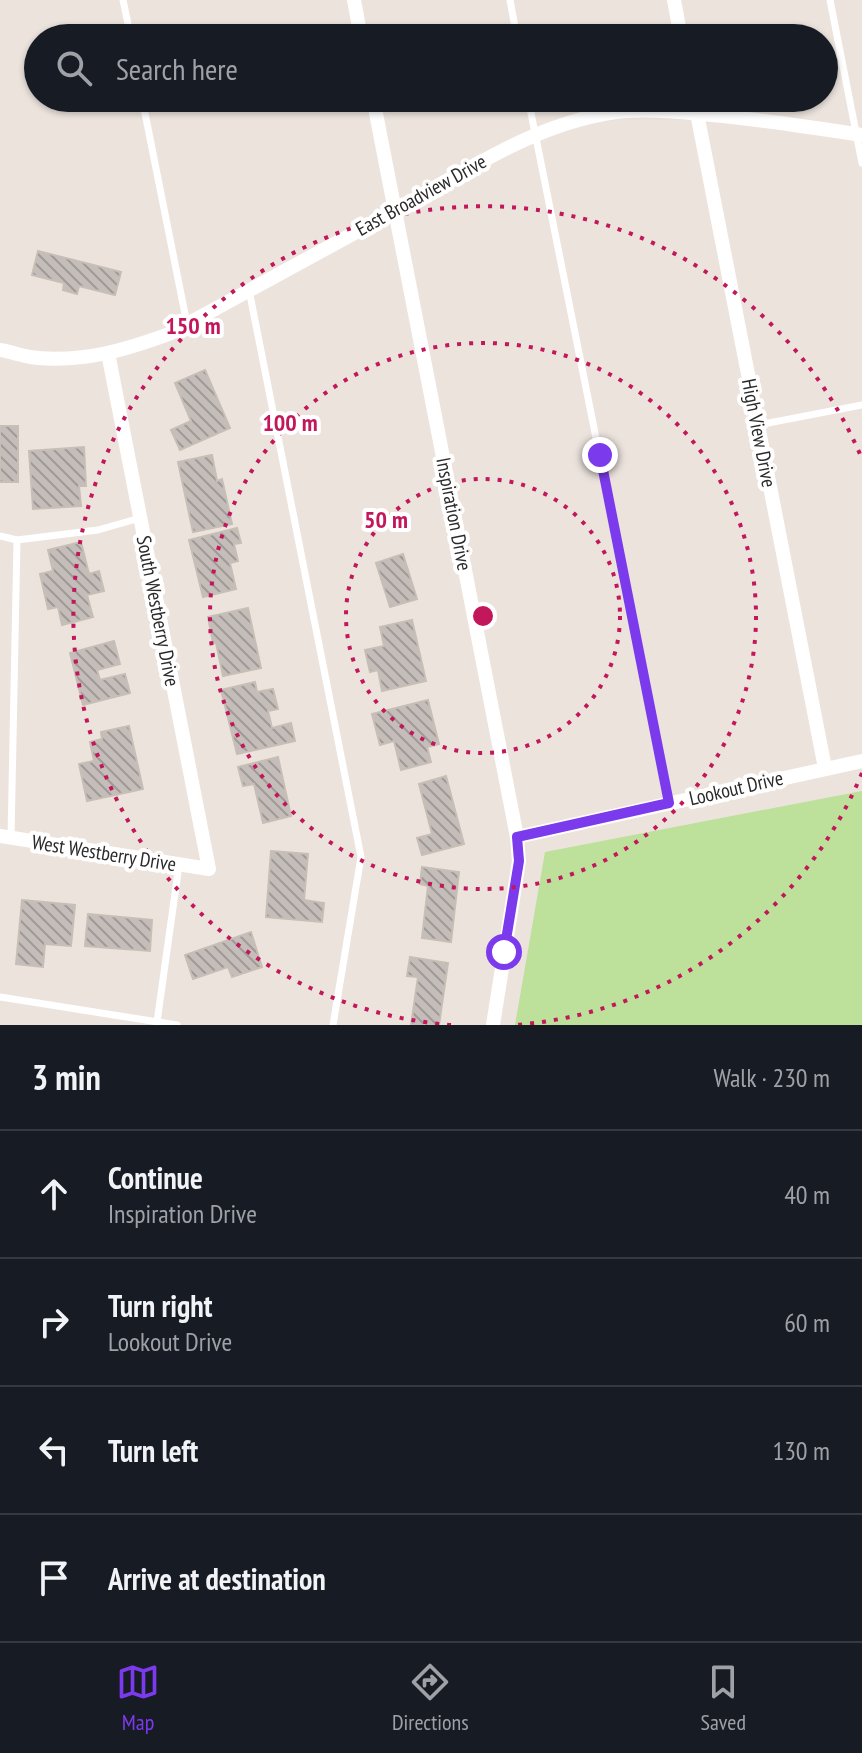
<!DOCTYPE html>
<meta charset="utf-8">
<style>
body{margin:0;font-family:"PT Sans Narrow",sans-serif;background:#20242c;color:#f1f3f6}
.stop{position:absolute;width:24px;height:24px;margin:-18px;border:6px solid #7c3aed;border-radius:50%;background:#fff}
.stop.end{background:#7c3aed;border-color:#fff;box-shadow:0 2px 8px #0008}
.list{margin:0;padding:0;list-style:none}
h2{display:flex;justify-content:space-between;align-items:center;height:104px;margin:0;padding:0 32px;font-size:34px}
h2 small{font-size:26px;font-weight:400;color:#9ea1a6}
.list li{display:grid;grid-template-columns:52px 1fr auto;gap:24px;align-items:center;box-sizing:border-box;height:128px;padding:0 32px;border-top:2px solid #363941}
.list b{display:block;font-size:30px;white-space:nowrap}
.list p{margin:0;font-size:26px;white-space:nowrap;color:#9ea1a6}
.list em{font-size:26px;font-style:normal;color:#9ea1a6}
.icon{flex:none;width:44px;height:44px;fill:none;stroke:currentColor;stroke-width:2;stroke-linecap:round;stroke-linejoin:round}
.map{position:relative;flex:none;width:862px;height:1025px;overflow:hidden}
.search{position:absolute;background:#171b24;box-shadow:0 2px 6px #0004;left:24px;right:24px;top:24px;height:88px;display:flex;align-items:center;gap:20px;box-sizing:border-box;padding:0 28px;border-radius:44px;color:#9ea1a6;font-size:30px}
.sheet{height:616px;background:#171b24}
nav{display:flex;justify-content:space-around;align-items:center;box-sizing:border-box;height:112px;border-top:2px solid #363941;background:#171b24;font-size:22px;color:#9ea1a6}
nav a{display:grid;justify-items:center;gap:4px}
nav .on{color:#7c3aed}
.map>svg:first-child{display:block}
.green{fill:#bde09b}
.building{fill:url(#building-back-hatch);stroke:#c7bfb6;stroke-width:2}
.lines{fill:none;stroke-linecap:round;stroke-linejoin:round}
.service{stroke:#fff;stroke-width:7}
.minor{stroke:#fff;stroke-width:14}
.route{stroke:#7c3aed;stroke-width:10}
.ring{fill:none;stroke:#c2185b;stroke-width:4;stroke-dasharray:4 8}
.labels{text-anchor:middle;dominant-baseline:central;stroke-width:8;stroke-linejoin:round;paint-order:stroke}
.street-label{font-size:20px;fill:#2a2a2a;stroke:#fff}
.centre{fill:#c2185b;stroke:#fff;stroke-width:4}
.ring-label{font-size:24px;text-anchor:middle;font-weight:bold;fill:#c2185b;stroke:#fff;stroke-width:8;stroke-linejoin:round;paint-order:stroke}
</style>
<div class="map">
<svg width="862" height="1025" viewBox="0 0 862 1025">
<defs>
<pattern id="building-back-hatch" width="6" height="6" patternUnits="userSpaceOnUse" patternTransform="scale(2)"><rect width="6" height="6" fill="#c4bdb9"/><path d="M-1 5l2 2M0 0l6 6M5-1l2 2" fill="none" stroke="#9f9a97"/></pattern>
</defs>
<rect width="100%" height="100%" fill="#ece3dd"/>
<polygon class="green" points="862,791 862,1025 515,1025 545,852"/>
<g class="building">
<polygon points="38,251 121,272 115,295 79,286 77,294 63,290 64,283 32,275"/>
<polygon points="205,370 230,428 180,450 171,430 191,421 175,383"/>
<rect x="0" y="426" width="18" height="56"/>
<polygon points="84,447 86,486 79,486 81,506 33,509 29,451"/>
<polygon points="212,455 217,481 222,479 232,524 193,532 178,462"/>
<polygon points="237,528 241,543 234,544 238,561 230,563 236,589 203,597 189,540"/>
<polygon points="81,542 89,574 99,571 104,591 87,595 93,617 62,625 58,607 48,609 40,574 53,571 48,550"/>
<polygon points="403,554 417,599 390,607 376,563"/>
<polygon points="248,608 261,668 223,676 216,643 213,643 208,617"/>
<polygon points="412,620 426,681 382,691 378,670 370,672 365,650 384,646 380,627"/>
<polygon points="114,641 120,664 97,670 100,680 125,674 130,693 83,705 70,653"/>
<polygon points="255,682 257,692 273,689 278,709 268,711 272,728 291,723 295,741 237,754 221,690"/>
<polygon points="428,700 439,744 427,747 431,762 401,770 394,741 380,745 372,714"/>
<polygon points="129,726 143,789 87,801 79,764 94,761 90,742 102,739 101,732"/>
<polygon points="278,757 291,816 263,823 254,784 243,786 238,767"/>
<polygon points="446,776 464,844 422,855 417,838 432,834 419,784"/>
<polygon points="271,851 308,854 304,900 324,903 322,922 266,917"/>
<polygon points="422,867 459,872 451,942 422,938 428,886 420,884"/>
<polygon points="22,900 75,905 71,946 45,944 43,967 16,964"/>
<polygon points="88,914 152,920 150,951 85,946"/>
<polygon points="251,932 262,967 232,977 228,967 193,979 185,955"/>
<polygon points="410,957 448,963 439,1025 411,1025 418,977 407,976"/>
</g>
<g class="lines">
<g class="service">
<polyline points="123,0 131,38"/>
<polyline points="510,0 517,38"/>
<polyline points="830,0 862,163"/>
<polyline points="142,98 187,324"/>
<polyline points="528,98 669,803"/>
<polyline points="249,290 361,857 333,1025"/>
<polyline points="758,425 862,405"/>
<polyline points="0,536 17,540 98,530 140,518"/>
<polyline points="11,838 17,540"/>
<polyline points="0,997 177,1025"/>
<polyline points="157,1022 179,865"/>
</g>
<g class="minor">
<polyline points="354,0 361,38"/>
<polyline points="674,0 681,38"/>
<polyline points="373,98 517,837 519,861 493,1025"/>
<polyline points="694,98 825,768"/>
<path d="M0,350c12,2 25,7 38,8 47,4 87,-8 131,-24 74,-41 150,-81 224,-122 74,-41 147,-93 233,-101 32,-2 65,2 97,5 47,5 93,12 139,19"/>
<polyline points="0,836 209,869 108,353"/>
<polyline points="517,837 862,761"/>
</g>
</g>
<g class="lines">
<polyline class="route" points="504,952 519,861 517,837 669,803 600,455"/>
</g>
<g class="ring">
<circle cx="483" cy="616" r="137"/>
<circle cx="483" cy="616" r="273"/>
<path d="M862 773A410 410 0 0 1 515 1025M451 1025A410 410 0 1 1 862 459"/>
</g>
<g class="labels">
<g class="street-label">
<text transform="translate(421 195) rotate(-29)">East Broadview Drive</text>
<text transform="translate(759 433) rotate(79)">High View Drive</text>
<text transform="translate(454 514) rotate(79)">Inspiration Drive</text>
<text transform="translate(158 611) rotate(79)">South Westberry Drive</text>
<text transform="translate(736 788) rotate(-13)">Lookout Drive</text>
<text transform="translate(104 853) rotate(9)">West Westberry Drive</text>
</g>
</g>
<circle cx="483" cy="616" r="12" class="centre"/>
<g class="ring-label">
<text x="193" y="334">150 m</text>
<text x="290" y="431">100 m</text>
<text x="386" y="528">50 m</text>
</g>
</svg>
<div class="stop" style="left:504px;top:952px"></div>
<div class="stop end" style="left:600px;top:455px"></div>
<div class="search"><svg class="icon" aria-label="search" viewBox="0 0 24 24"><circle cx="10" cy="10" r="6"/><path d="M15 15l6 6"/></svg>Search here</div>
</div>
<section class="sheet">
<h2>3 min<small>Walk · 230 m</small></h2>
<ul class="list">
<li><svg class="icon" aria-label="ahead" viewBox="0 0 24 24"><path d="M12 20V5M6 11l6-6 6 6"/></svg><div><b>Continue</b><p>Inspiration Drive</p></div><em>40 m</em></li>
<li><svg class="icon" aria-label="right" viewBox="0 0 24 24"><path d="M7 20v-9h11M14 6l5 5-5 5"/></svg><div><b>Turn right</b><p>Lookout Drive</p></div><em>60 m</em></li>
<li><svg class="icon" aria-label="left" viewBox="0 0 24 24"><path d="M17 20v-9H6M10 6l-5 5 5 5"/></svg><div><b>Turn left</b></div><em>130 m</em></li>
<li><svg class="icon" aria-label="arrive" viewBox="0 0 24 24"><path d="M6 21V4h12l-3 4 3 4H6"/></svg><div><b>Arrive at destination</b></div></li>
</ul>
</section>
<nav>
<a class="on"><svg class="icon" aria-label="map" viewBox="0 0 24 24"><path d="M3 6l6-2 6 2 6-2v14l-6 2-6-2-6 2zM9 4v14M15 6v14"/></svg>Map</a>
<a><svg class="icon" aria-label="directions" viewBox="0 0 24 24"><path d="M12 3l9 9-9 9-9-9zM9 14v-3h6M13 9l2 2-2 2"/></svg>Directions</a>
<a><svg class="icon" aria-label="saved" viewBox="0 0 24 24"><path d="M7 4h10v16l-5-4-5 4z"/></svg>Saved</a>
</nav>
